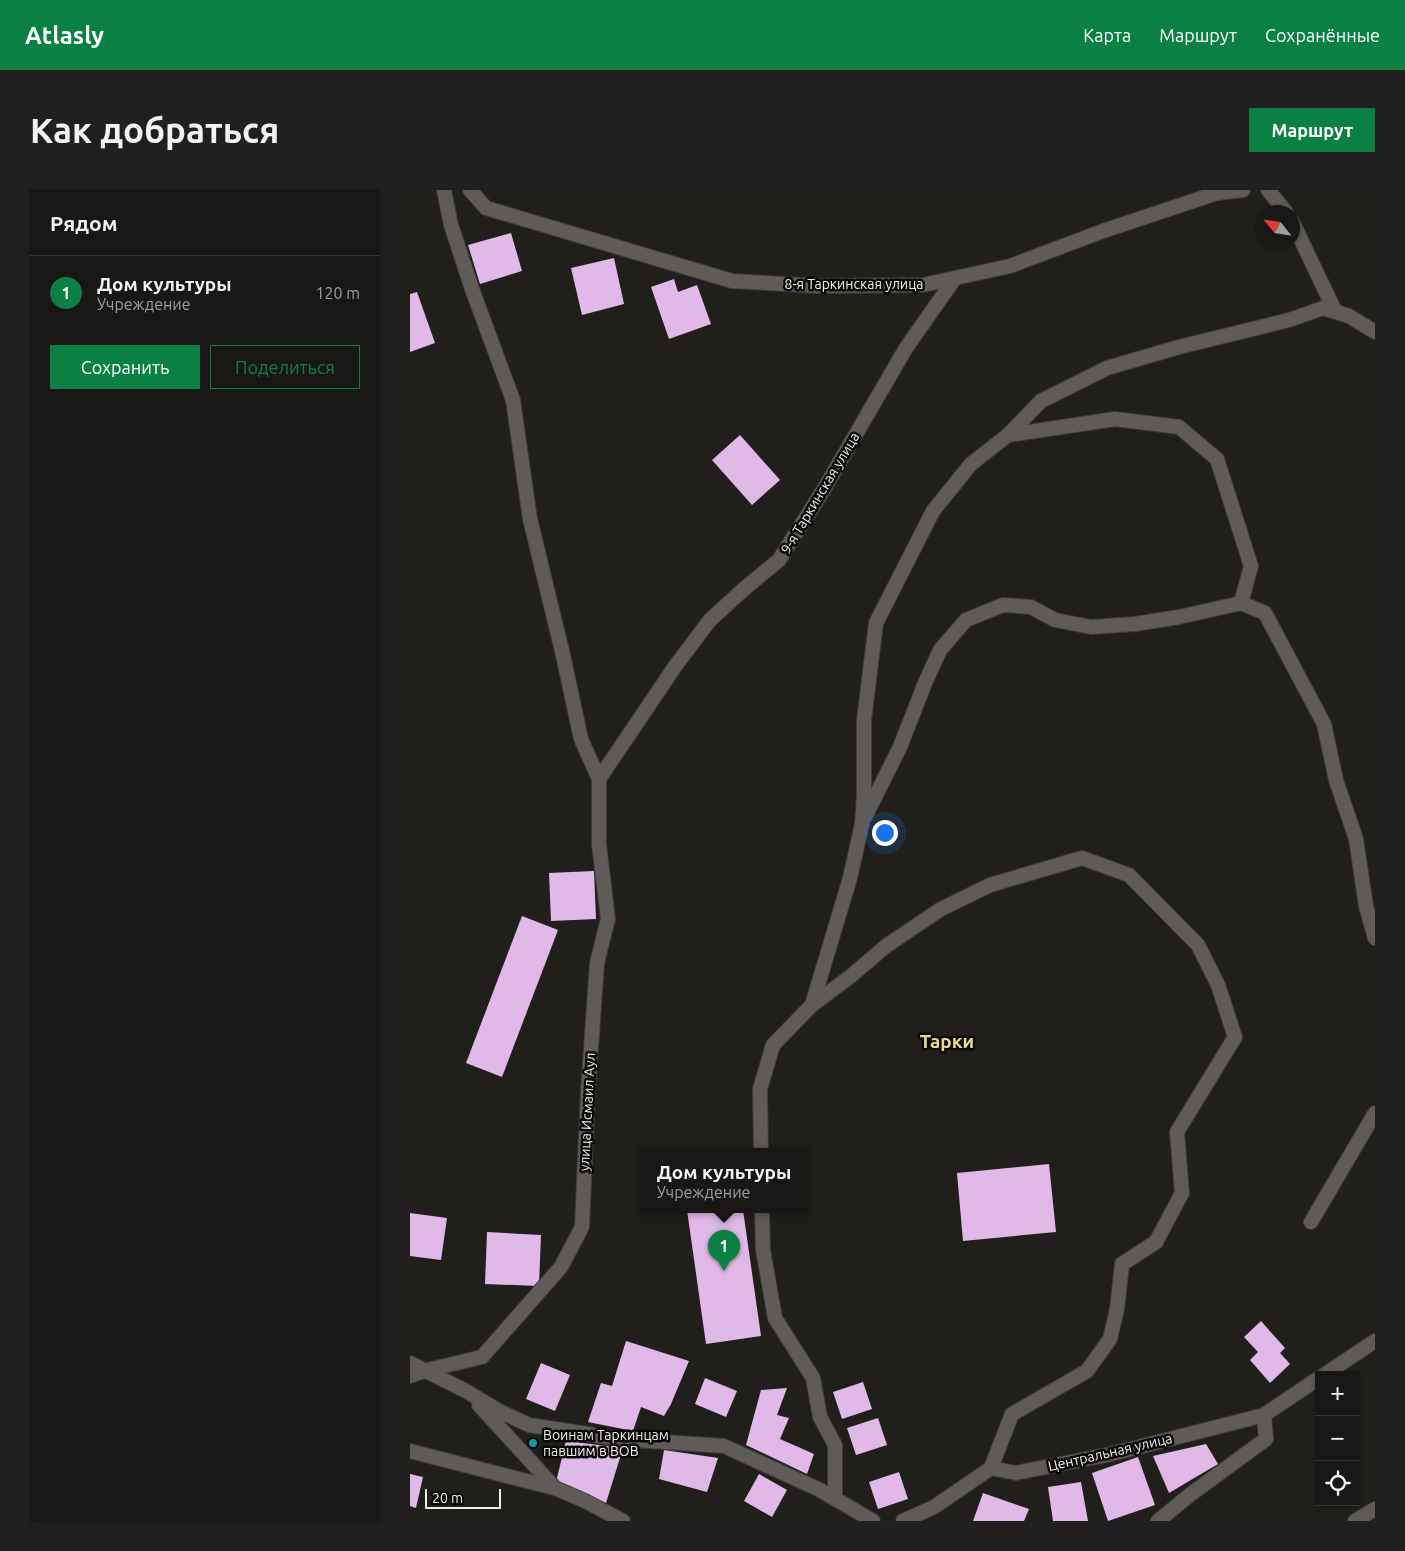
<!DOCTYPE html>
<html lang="ru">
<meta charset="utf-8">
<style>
body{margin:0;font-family:Ubuntu,sans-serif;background:#22201e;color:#f1f3f6}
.controls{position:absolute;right:15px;bottom:15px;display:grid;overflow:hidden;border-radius:0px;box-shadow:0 1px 4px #0004}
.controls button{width:45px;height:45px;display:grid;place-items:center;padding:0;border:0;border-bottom:1px solid #373634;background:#191715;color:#f1f3f6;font:25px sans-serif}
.compass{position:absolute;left:845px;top:15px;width:45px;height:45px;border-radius:50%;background:#191715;box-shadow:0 1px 4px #0004;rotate:300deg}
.scale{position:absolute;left:15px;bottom:12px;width:76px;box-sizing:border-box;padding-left:5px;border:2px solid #f0efec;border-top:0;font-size:14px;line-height:18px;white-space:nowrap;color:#f0efec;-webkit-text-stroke:4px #0a0908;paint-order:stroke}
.you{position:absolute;left:474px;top:642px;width:18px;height:18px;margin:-12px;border:4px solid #fff;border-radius:50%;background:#1a73e8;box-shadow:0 0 0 8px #1a73e833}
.badge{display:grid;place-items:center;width:32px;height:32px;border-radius:50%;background:#0b8043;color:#fff;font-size:16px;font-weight:700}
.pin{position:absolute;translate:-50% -41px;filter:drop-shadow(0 1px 2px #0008)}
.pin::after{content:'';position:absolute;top:26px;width:18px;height:15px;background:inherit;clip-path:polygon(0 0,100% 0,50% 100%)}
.popup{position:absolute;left:229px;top:958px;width:170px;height:65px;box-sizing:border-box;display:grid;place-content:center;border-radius:0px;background:#191715;filter:drop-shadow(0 1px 4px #0005);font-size:16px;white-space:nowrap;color:#9f9fa0}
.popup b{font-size:19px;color:#f1f3f6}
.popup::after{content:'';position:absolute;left:50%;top:100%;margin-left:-10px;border:10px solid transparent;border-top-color:#191715}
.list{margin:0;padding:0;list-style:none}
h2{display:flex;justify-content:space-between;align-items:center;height:65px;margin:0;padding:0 20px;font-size:21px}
h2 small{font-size:16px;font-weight:400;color:#9f9fa0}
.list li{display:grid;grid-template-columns:32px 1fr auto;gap:15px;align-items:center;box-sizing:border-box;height:75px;padding:0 20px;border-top:1px solid #373634}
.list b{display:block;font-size:19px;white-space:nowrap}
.list p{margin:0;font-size:16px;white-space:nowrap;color:#9f9fa0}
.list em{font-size:16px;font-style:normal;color:#9f9fa0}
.actions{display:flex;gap:10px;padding:15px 20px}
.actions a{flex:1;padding:11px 0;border:1px solid #0b8043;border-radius:0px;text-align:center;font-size:18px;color:#0b8043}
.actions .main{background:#0b8043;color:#fff}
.icon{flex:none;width:28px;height:28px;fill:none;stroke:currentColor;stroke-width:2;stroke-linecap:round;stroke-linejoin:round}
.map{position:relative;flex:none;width:965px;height:1331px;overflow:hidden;border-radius:0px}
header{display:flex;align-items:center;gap:30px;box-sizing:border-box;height:70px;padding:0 25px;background:#0b8043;color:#fff}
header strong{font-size:24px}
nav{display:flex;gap:28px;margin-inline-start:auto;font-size:18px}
.intro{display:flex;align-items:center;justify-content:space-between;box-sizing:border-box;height:120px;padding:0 30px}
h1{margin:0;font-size:35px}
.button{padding:12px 22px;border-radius:0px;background:#0b8043;color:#fff;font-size:18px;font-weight:700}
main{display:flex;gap:30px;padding:0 30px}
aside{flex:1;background:#191715;border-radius:0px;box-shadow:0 1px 4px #0004}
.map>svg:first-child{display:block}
.building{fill:#e0b9e8}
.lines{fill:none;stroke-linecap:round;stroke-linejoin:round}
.minor-casing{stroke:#3d3c39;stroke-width:16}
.minor{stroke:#5e5b58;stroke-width:14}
.culture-dot{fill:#0f9aa8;stroke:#0a0908;stroke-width:2}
.labels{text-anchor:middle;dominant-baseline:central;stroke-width:5;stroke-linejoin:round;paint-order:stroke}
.street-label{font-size:14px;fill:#f0efec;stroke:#0a0908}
.poi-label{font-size:14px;fill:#f0efec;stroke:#0a0908;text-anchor:start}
.district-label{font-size:19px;font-weight:bold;fill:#eada8c;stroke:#0a0908}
</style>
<header>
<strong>Atlasly</strong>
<nav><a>Карта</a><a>Маршрут</a><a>Сохранённые</a></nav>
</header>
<div class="intro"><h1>Как добраться</h1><a class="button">Маршрут</a></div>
<main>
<aside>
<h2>Рядом<small></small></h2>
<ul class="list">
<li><span class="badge">1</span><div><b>Дом культуры</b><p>Учреждение</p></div><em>120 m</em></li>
</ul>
<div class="actions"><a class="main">Сохранить</a><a>Поделиться</a></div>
</aside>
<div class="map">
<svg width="965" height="1331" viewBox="0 0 965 1331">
<rect width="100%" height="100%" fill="#211f1c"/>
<g class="building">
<polygon points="101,43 112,81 70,94 58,55"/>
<polygon points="204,68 214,114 172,125 161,78"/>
<polygon points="264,89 268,102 287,95 301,134 259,149 241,97"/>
<polygon points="7,102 25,153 0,162 0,104"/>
<polygon points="330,245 370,290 342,315 302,270"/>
<polygon points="184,681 186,729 141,731 139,683"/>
<polygon points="112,726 148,740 92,887 56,873"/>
<polygon points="639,974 646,1042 553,1051 547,983"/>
<polygon points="277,1020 333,1020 351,1146 296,1154"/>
<polygon points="0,1023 37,1028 31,1070 0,1066"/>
<polygon points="77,1042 131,1045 129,1096 75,1094"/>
<polygon points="851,1131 875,1158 870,1163 880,1174 860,1193 840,1170 848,1162 834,1147"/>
<polygon points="216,1151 279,1171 261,1214 254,1226 231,1217 223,1241 178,1232 191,1193 202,1196"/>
<polygon points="131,1173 160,1185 145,1221 116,1209"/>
<polygon points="295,1188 327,1201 316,1227 285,1214"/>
<polygon points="453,1192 462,1219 432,1229 423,1202"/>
<polygon points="377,1198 367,1225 379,1228 370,1249 404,1264 397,1284 336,1255 351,1200"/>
<polygon points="468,1228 477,1255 446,1265 437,1238"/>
<polygon points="156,1251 213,1258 196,1313 146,1292"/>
<polygon points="796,1254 808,1274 759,1303 743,1266"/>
<polygon points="254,1260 308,1268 297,1302 249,1289"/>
<polygon points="728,1267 745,1315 698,1331 682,1283"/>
<polygon points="489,1282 498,1309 468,1319 459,1292"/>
<polygon points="0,1284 13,1287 6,1318 0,1316"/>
<polygon points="349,1284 377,1300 362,1327 334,1311"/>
<polygon points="671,1292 678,1331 643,1331 638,1297"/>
<polygon points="573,1303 619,1319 614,1331 563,1331"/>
</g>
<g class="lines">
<defs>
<g id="minor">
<polyline points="34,0 41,35 62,99 103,210 120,329 153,465 171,549 189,589 266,475 300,430 334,399 369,370 414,299 496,158 545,88"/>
<polyline points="60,0 76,18 322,91 409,96 513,95 600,76 693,41 807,3 833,0"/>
<polyline points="858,0 876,22"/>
<polyline points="882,31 925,121"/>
<polyline points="598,245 705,229 769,237 807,269 841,376 831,413"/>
<polyline points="455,627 490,557 515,493 530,460 556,430 593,415 621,417 645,430 681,437 725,434 769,427 831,413 855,423 914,534 926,590 946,649 956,716 965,748"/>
<polyline points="402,815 441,786 476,756 531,719 580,695 672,668 719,685 788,755 808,795 825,847 767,942 772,1003 746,1052 712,1074 707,1119 700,1149 677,1181 602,1224 581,1278"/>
<polyline points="351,962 350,899 363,855 402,815 440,688 452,634 454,605 454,530 466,433 523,321 561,274 598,245 631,211 697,178 769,157 879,130 913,118 939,126 965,142"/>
<polyline points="352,1020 353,1060 365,1128 403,1188 410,1227 425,1255 425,1309"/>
<polyline points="901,1032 965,923"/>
<polyline points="0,1173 56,1201 89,1221 119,1235 210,1249 314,1256 410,1300 463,1331"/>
<polyline points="914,1185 965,1151"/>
<polyline points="0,1186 17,1180 72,1167 151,1077 172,1037 178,901 187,773 198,729 189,654 189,589"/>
<polyline points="69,1215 145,1298 175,1311 213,1331"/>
<polyline points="0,1261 144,1298"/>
<polyline points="493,1331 524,1317 581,1278 606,1283 701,1264 854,1225 909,1188"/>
<polyline points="748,1331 781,1304 856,1249 854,1225"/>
<polyline points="945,1331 965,1319"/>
</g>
</defs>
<use href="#minor" class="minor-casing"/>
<use href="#minor" class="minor"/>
</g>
<circle class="culture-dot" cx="123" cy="1253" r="5"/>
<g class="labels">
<g class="street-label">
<text x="444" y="94">8-я Таркинская улица</text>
<text transform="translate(410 303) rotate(-59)">9-я Таркинская улица</text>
<text transform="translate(177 922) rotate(-87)">улица Исмаил Аул</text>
<text transform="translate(700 1262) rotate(-13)">Центральная улица</text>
</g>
<g class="poi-label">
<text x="133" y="1245">Воинам Таркинцам<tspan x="133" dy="16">павшим в ВОВ</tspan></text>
</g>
<g class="district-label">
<text x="537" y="851">Тарки</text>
</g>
</g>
</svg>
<div class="controls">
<button>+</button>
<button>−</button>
<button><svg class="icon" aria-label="locate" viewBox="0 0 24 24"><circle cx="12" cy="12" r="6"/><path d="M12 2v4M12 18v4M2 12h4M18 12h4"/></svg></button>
</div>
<svg class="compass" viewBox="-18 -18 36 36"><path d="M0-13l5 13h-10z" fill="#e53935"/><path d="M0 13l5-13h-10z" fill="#9f9fa0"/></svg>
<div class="scale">20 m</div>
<div class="you"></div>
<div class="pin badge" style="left:314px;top:1081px">1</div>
<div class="popup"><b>Дом культуры</b>Учреждение</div>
</div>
</main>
